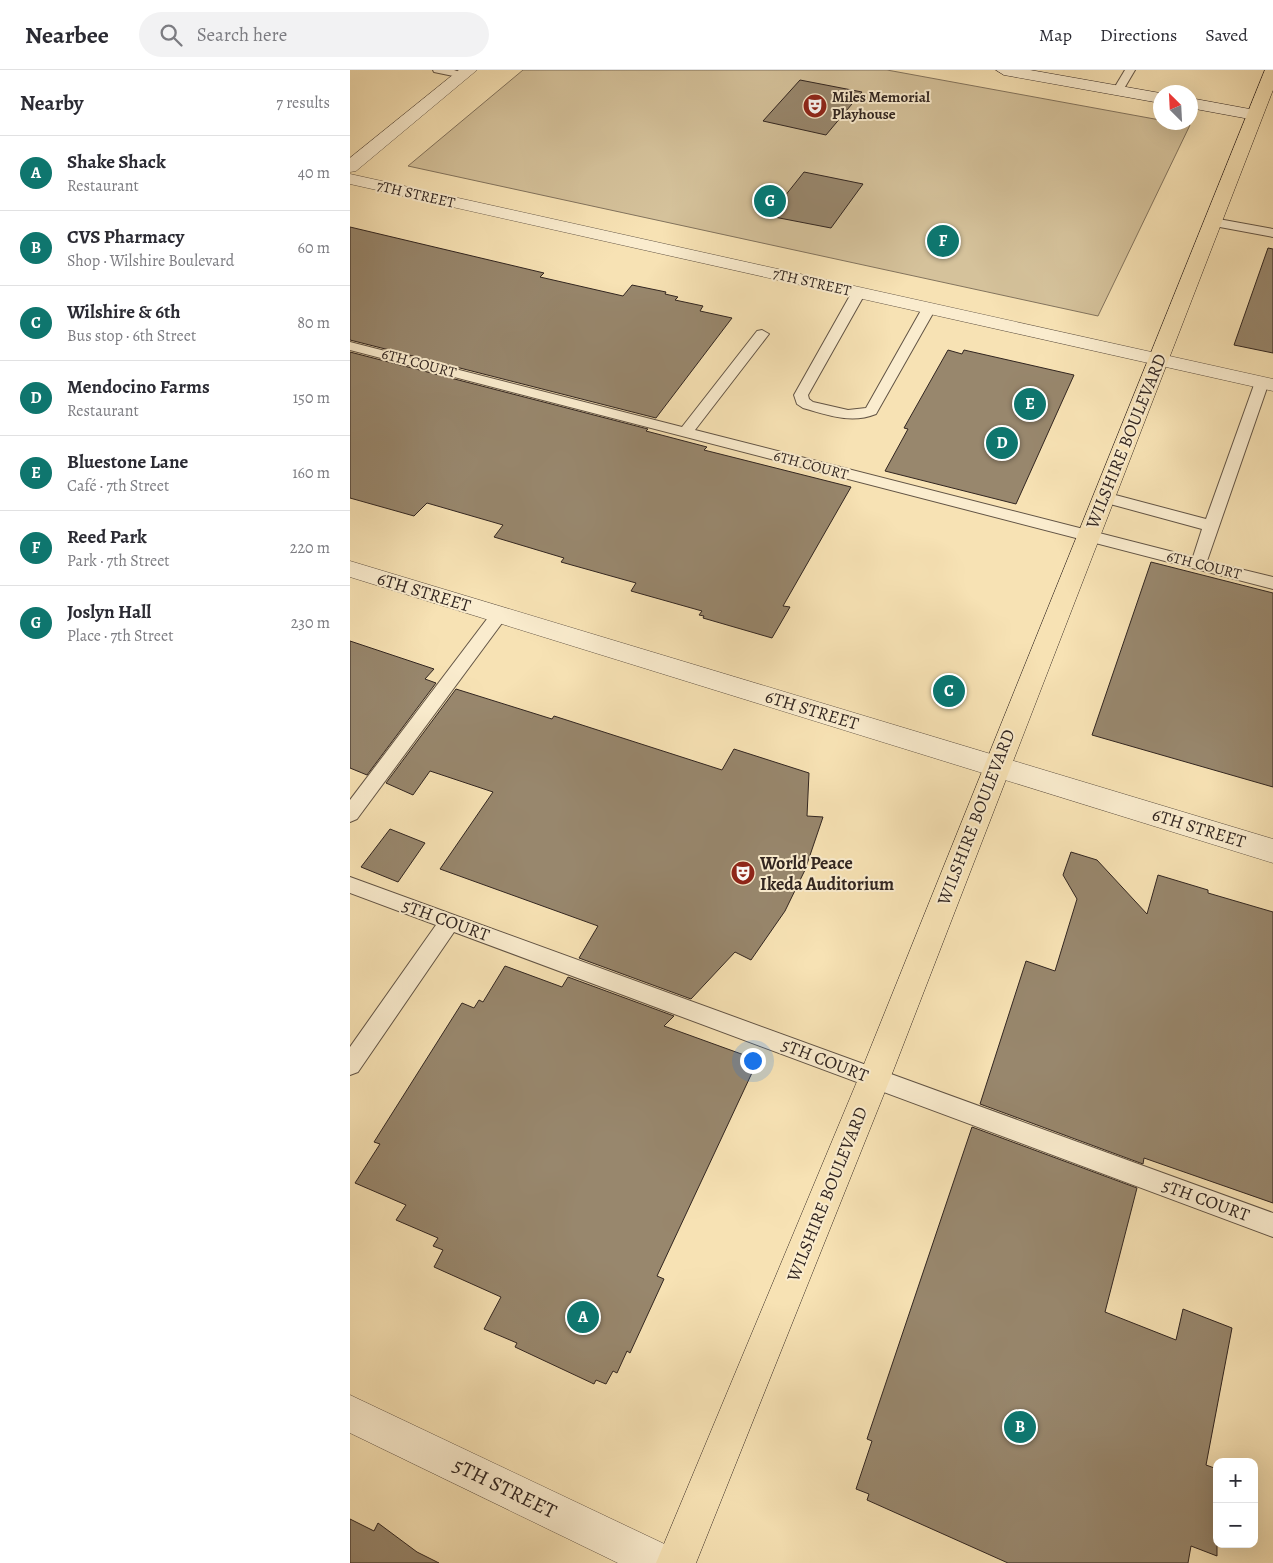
<!DOCTYPE html>
<meta charset="utf-8">
<style>
body{margin:0;font-family:Alegreya,serif;background:#f2f2f3;color:#2b2b33}
.controls{position:absolute;right:15px;bottom:15px;display:grid;overflow:hidden;border-radius:10px;box-shadow:0 5px 20px #0002}
.controls button{width:45px;height:45px;display:grid;place-items:center;padding:0;border:0;border-bottom:1px solid #e1e1e2;background:#fff;color:#2b2b33;font:25px sans-serif}
.compass{position:absolute;left:803px;top:15px;width:45px;height:45px;border-radius:50%;background:#fff;box-shadow:0 5px 20px #0002;rotate:336deg}
.you{position:absolute;left:402px;top:990px;width:18px;height:18px;margin:-12px;border:4px solid #fff;border-radius:50%;background:#1a73e8;box-shadow:0 0 0 8px #1a73e833}
.badge{display:grid;place-items:center;width:32px;height:32px;border-radius:50%;background:#0f766e;color:#fff;font-size:16px;font-weight:700}
.pin{position:absolute;translate:-50% -50%;border:2px solid #fff;box-shadow:0 1px 5px #0006}
.list{margin:0;padding:0;list-style:none}
h2{display:flex;justify-content:space-between;align-items:center;height:65px;margin:0;padding:0 20px;font-size:21px}
h2 small{font-size:16px;font-weight:400;color:#7c7c81}
.list li{display:grid;grid-template-columns:32px 1fr auto;gap:15px;align-items:center;box-sizing:border-box;height:75px;padding:0 20px;border-top:1px solid #e1e1e2}
.list b{display:block;font-size:19px;white-space:nowrap}
.list p{margin:0;font-size:16px;white-space:nowrap;color:#7c7c81}
.list em{font-size:16px;font-style:normal;color:#7c7c81}
.icon{flex:none;width:28px;height:28px;fill:none;stroke:currentColor;stroke-width:2;stroke-linecap:round;stroke-linejoin:round}
.map{position:relative;flex:none;width:923px;height:1493px;overflow:hidden}
header{display:flex;align-items:center;gap:30px;box-sizing:border-box;height:70px;padding:0 25px;background:#fff;border-bottom:1px solid #e1e1e2}
header strong{font-size:24px}
nav{display:flex;gap:28px;margin-inline-start:auto;font-size:18px}
.search{width:350px;height:45px;background:#f2f2f3;display:flex;align-items:center;gap:12px;box-sizing:border-box;padding:0 18px;border-radius:28px;color:#7c7c81;font-size:19px}
main{display:flex}
aside{flex:1;background:#fff}
.map>svg:first-child{display:block}
.green{fill:#d5c29b;stroke:#83745e}
.building{fill:#98876d;stroke:#312520}
.lines{fill:none;stroke-linecap:round;stroke-linejoin:round}
.lane-casing{stroke:#625445;stroke-width:2}
.street-casing{stroke:#625445;stroke-width:1}
.secondary-casing{stroke:#312520;stroke-width:1}
.primary-casing{stroke:#312520;stroke-width:1}
.lane{fill:#faecce;fill-rule:evenodd}
.street{fill:#faecce;fill-rule:evenodd}
.secondary{fill:#faecce;fill-rule:evenodd}
.primary{fill:#f7e2b4;fill-rule:evenodd}
.labels{text-anchor:middle;dominant-baseline:central;stroke-width:4;stroke-linejoin:round;paint-order:stroke}
.far-poi-label{font-size:15px;font-weight:bold;fill:#312520;stroke:#faecce;text-anchor:start}
.far-street-label{font-size:15px;fill:#312520;stroke:#faecce}
.street-label{font-size:18px;fill:#312520;stroke:#faecce}
.poi-label{font-size:18px;font-weight:bold;fill:#312520;stroke:#faecce;text-anchor:start}
.near-street-label{font-size:21px;fill:#312520;stroke:#faecce}
</style>
<header>
<strong>Nearbee</strong>
<div class="search"><svg class="icon" aria-label="search" viewBox="0 0 24 24"><circle cx="10" cy="10" r="6"/><path d="M15 15l6 6"/></svg>Search here</div>
<nav><a>Map</a><a>Directions</a><a>Saved</a></nav>
</header>
<main>
<aside>
<h2>Nearby<small>7 results</small></h2>
<ul class="list">
<li><span class="badge">A</span><div><b>Shake Shack</b><p>Restaurant</p></div><em>40 m</em></li>
<li><span class="badge">B</span><div><b>CVS Pharmacy</b><p>Shop · Wilshire Boulevard</p></div><em>60 m</em></li>
<li><span class="badge">C</span><div><b>Wilshire &amp; 6th</b><p>Bus stop · 6th Street</p></div><em>80 m</em></li>
<li><span class="badge">D</span><div><b>Mendocino Farms</b><p>Restaurant</p></div><em>150 m</em></li>
<li><span class="badge">E</span><div><b>Bluestone Lane</b><p>Café · 7th Street</p></div><em>160 m</em></li>
<li><span class="badge">F</span><div><b>Reed Park</b><p>Park · 7th Street</p></div><em>220 m</em></li>
<li><span class="badge">G</span><div><b>Joslyn Hall</b><p>Place · 7th Street</p></div><em>230 m</em></li>
</ul>
</aside>
<div class="map">
<svg width="923" height="1493" viewBox="0 0 923 1493">
<rect width="100%" height="100%" fill="#f7e2b4"/>
<filter id="stains"><feTurbulence type="fractalNoise" baseFrequency=".004" numOctaves="4"/><feColorMatrix values="0 0 0 0 .2 0 0 0 0 .09 0 0 0 0 .02 0 0 0 .5 -.17"/></filter>
<radialGradient id="worn" r=".72"><stop offset=".6" stop-color="#630" stop-opacity="0"/><stop offset="1" stop-color="#630" stop-opacity=".3"/></radialGradient>
<polygon class="green" points="173,0 537,0 810,50 810,52 840,55 748,246 58,96"/>
<g class="building">
<polygon points="450,10 512,22 476,65 413,51"/>
<polygon points="454,102 513,114 481,158 419,146"/>
<polygon points="0,157 194,203 190,207 273,226 282,215 316,222 315,224 328,227 325,230 353,236 350,241 382,248 306,348 0,270"/>
<polygon points="918,178 923,179 923,283 884,275"/>
<polygon points="598,280 612,284 614,280 724,305 666,434 535,401 558,359 554,358"/>
<polygon points="0,282 298,359 296,361 357,377 354,380 501,417 433,536 440,537 422,568 353,548 354,546 349,545 352,541 281,521 286,513 211,492 214,488 144,467 153,455 77,433 64,446 0,428"/>
<polygon points="801,492 923,523 923,717 742,665"/>
<polygon points="0,571 84,599 75,609 86,613 17,705 0,698"/>
<polygon points="106,619 202,649 204,646 372,700 384,679 459,703 457,746 473,747 455,800 435,841 401,890 385,882 341,929 229,888 248,856 90,799 143,722 80,701 63,725 36,713"/>
<polygon points="40,759 75,773 48,812 11,797"/>
<polygon points="721,782 747,790 797,844 808,805 858,820 858,823 923,842 923,1133 794,1088 793,1094 630,1034 676,891 705,901 727,829 713,805"/>
<polygon points="155,896 212,917 218,907 324,946 314,956 408,990 307,1206 314,1209 280,1283 277,1281 267,1303 263,1301 256,1314 246,1310 244,1314 165,1277 167,1273 134,1259 151,1227 84,1197 93,1180 83,1176 88,1168 46,1150 56,1135 5,1113 30,1074 24,1072 112,933 124,938 129,930 133,932"/>
<polygon points="622,1057 787,1118 755,1242 826,1270 833,1239 882,1258 856,1395 867,1399 867,1486 841,1476 838,1493 658,1493 517,1430 519,1424 506,1419 522,1371 517,1369"/>
<polygon points="0,1449 24,1461 28,1453 67,1482 89,1493 0,1493"/>
</g>
<g class="lines">
<defs>
<g id="lane">
<polygon points="83,0 104,0 118,5 113,8 84,2"/>
<polygon points="775,0 785,0 772,22 764,22 763,20"/>
<polygon points="863,148 923,159 923,167 859,155 857,152 859,149"/>
<path d="M509,218l7,4 -58,103 1,4 4,3 35,8 18,-2 58,-103 5,-1 7,4 -60,106c-25,10 -48,1 -73,-6l-6,-4 -3,-9 58,-103z"/>
<polygon points="412,260 419,264 345,360 843,487 852,459 749,431 746,427 754,422 856,449 905,312 912,308 917,309 919,312 857,491 923,507 923,519 0,280 0,272 332,357 407,261"/>
<polygon points="149,539 155,541 157,545 155,549 7,749 0,752 0,730 143,541"/>
<polygon points="0,807 923,1143 923,1167 104,862 8,1002 0,1005 0,977 86,855 0,823"/>
</g>
<g id="street">
<polygon points="109,0 127,0 6,101 0,102 0,88"/>
<polygon points="0,104 923,309 923,321 0,114"/>
<polygon points="0,491 923,769 923,793 0,507"/>
<polygon points="0,1325 325,1479 331,1493 268,1493 0,1363"/>
</g>
<g id="secondary">
<polygon points="646,0 680,0 810,23 810,33 654,5"/>
<polygon points="840,28 905,40 913,45 905,50 840,38"/>
</g>
<polygon id="primary" points="915,0 923,0 923,20 540,1009 346,1493 306,1493 508,1009"/>
</defs>
<use href="#lane" class="lane-casing"/>
<use href="#street" class="street-casing"/>
<use href="#secondary" class="secondary-casing"/>
<use href="#primary" class="primary-casing"/>
<use href="#lane" class="lane"/>
<use href="#street" class="street"/>
<use href="#secondary" class="secondary"/>
<use href="#primary" class="primary"/>
</g>
<defs>
<symbol id="theatre-disc" viewBox="-11 -11 22 22"><circle r="9.5" fill="#8f2418" stroke="#faecce"/><path d="M-5-5.5Q0-4 5-5.5V0Q5 5 0 6Q-5 5-5 0ZM-3.3-2.5H-1v1.5H-3.3ZM1-2.5H3.3v1.5H1ZM-2.8 1Q0 5.5 2.8 1Z" fill="#fff"/></symbol>
</defs>
<g fill-rule="evenodd">
<use href="#theatre-disc" x="451" y="22" width="28" height="28"/>
<use href="#theatre-disc" x="379" y="789" width="28" height="28"/>
</g>
<g class="labels">
<g class="far-poi-label">
<text x="482" y="27">Miles Memorial<tspan x="482" dy="17">Playhouse</tspan></text>
</g>
<g class="far-street-label">
<text transform="translate(66 124) rotate(13)">7TH STREET</text>
<text transform="translate(462 212) rotate(13)">7TH STREET</text>
<text transform="translate(69 293) rotate(15)">6TH COURT</text>
<text transform="translate(461 395) rotate(15)">6TH COURT</text>
<text transform="translate(854 495) rotate(14)">6TH COURT</text>
</g>
<g class="street-label">
<text transform="translate(776 371) rotate(-68)">WILSHIRE BOULEVARD</text>
<text transform="translate(74 522) rotate(17)">6TH STREET</text>
<text transform="translate(462 640) rotate(17)">6TH STREET</text>
<text transform="translate(626 747) rotate(-69)">WILSHIRE BOULEVARD</text>
<text transform="translate(849 758) rotate(17)">6TH STREET</text>
<text transform="translate(96 850) rotate(20)">5TH COURT</text>
<text transform="translate(475 990) rotate(21)">5TH COURT</text>
<text transform="translate(477 1124) rotate(-68)">WILSHIRE BOULEVARD</text>
<text transform="translate(856 1130) rotate(20)">5TH COURT</text>
</g>
<g class="poi-label">
<text x="410" y="793">World Peace<tspan x="410" dy="21">Ikeda Auditorium</tspan></text>
</g>
<g class="near-street-label">
<text transform="translate(155 1418) rotate(26)">5TH STREET</text>
</g>
</g>
<rect width="100%" height="100%" filter="url(#stains)"/>
<rect width="100%" height="100%" fill="url(#worn)"/>
</svg>
<div class="controls">
<button>+</button>
<button>−</button>
</div>
<svg class="compass" viewBox="-18 -18 36 36"><path d="M0-13l5 13h-10z" fill="#e53935"/><path d="M0 13l5-13h-10z" fill="#7c7c81"/></svg>
<div class="you"></div>
<div class="pin badge" style="left:233px;top:1247px">A</div>
<div class="pin badge" style="left:670px;top:1357px">B</div>
<div class="pin badge" style="left:599px;top:621px">C</div>
<div class="pin badge" style="left:652px;top:373px">D</div>
<div class="pin badge" style="left:680px;top:334px">E</div>
<div class="pin badge" style="left:593px;top:171px">F</div>
<div class="pin badge" style="left:420px;top:131px">G</div>
</div>
</main>
